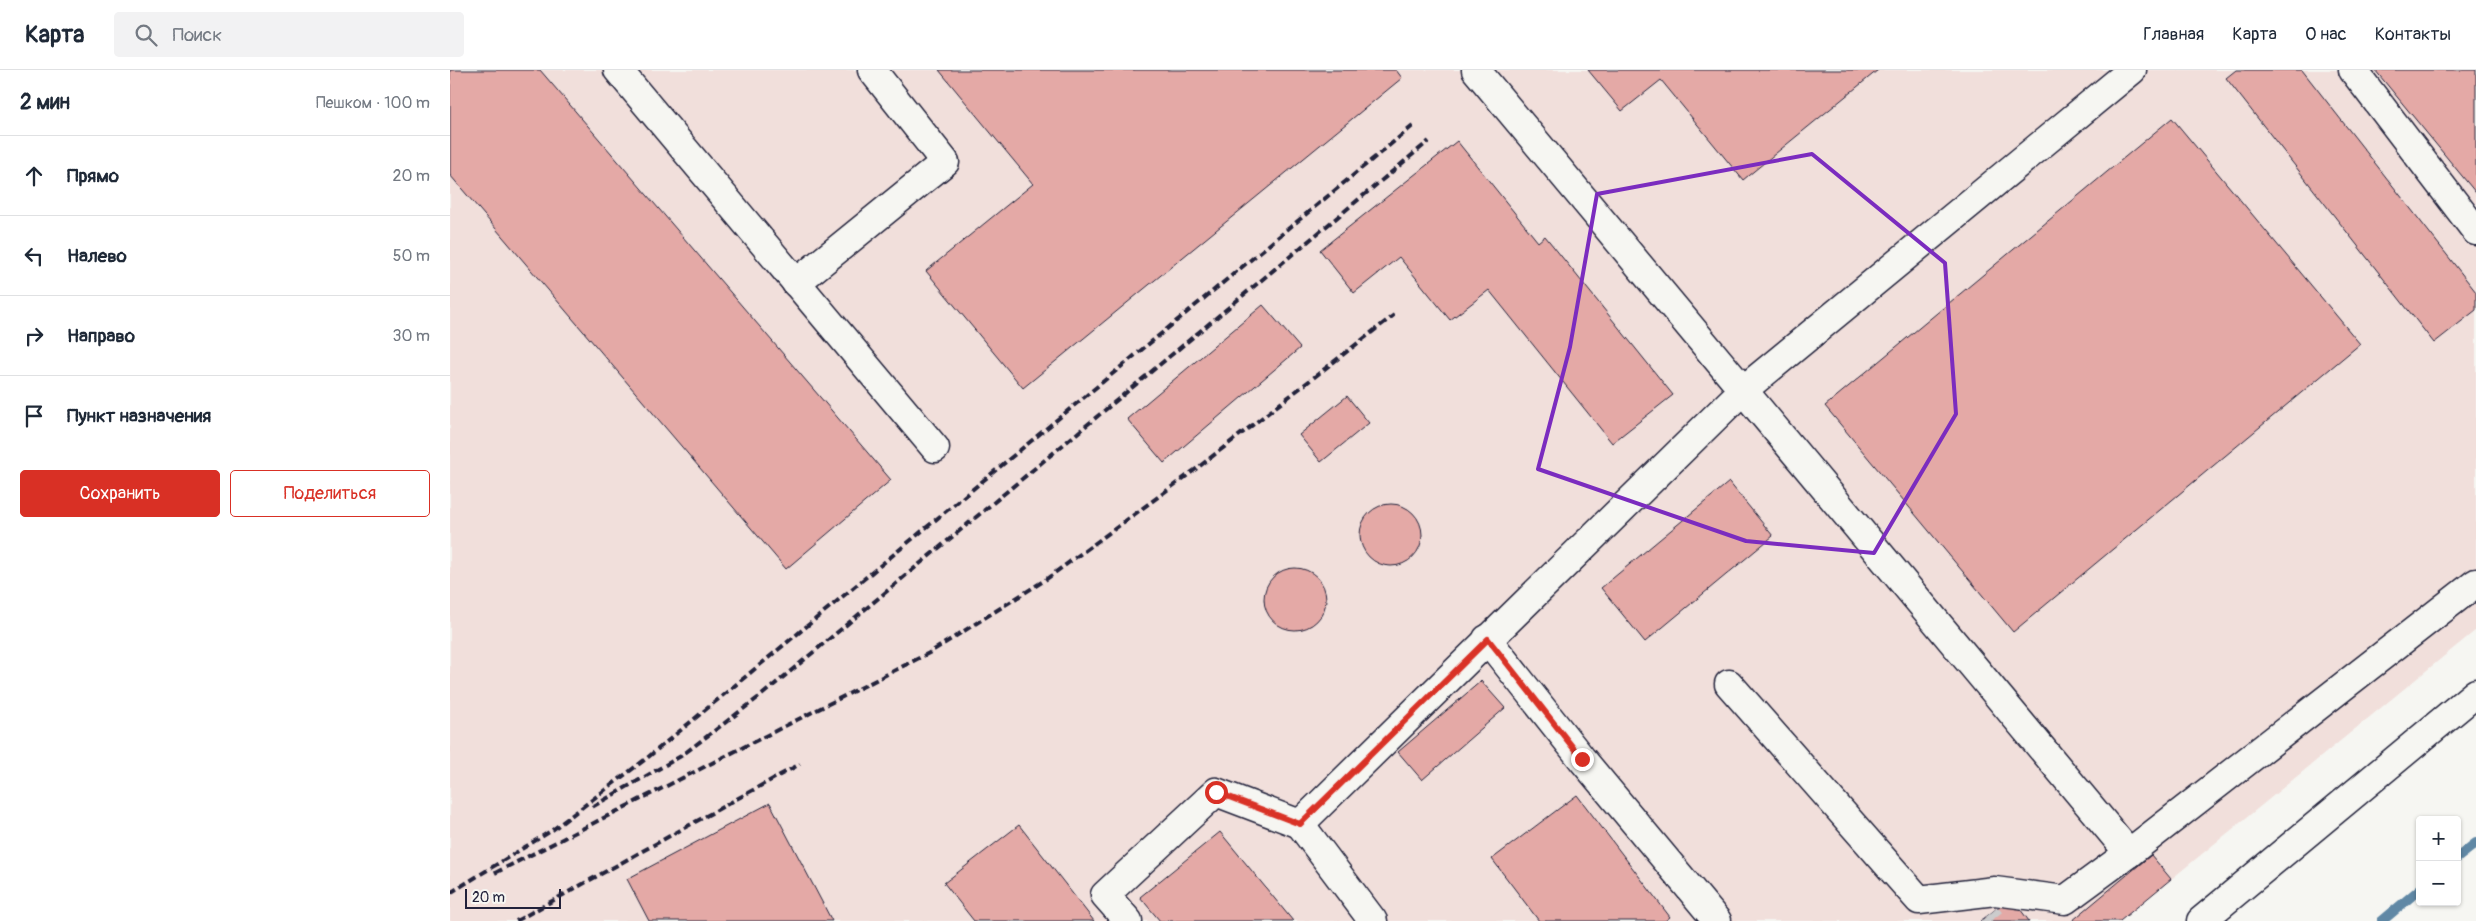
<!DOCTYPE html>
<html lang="ru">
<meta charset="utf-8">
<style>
body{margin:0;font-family:Pangolin,sans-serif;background:#f2f2f3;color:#1f2937}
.controls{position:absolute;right:15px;bottom:15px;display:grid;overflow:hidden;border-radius:5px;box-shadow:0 1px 4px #0004}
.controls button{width:45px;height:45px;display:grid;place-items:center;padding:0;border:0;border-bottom:1px solid #e0e1e3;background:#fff;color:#1f2937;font:25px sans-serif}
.scale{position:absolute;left:15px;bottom:12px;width:96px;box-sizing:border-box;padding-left:5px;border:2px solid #22223b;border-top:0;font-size:14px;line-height:18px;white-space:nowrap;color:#22223b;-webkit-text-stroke:4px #f6f6f2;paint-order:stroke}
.stop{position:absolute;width:15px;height:15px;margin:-11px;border:4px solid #d93025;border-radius:50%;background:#fff}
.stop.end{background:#d93025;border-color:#fff;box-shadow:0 1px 5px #0008}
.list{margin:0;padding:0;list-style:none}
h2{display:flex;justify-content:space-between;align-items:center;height:65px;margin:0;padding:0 20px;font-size:21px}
h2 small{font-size:16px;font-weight:400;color:#747a83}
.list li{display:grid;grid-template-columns:32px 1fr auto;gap:15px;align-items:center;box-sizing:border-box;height:80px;padding:0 20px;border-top:1px solid #e0e1e3}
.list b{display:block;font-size:19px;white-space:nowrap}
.list em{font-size:16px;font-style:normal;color:#747a83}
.actions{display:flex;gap:10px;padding:15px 20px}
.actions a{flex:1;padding:11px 0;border:1px solid #d93025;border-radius:5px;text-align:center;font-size:18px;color:#d93025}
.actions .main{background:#d93025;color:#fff}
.icon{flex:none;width:28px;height:28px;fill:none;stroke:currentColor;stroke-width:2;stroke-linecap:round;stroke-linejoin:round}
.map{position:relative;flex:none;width:2026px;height:851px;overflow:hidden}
header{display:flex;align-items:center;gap:30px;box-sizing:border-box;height:70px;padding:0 25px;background:#fff;border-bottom:1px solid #e0e1e3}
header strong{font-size:24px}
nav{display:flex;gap:28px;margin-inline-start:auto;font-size:18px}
.search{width:350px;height:45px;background:#f2f2f3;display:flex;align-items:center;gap:12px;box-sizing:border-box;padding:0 18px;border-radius:5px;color:#747a83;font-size:19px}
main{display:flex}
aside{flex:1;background:#fff}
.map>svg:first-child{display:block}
.built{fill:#f1dfdb}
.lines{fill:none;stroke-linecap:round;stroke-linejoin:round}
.stream{stroke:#6188a5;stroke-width:10}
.building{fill:#e4a9a6;stroke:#22223b}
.minor-tunnel{stroke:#cccccd;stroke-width:28;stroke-dasharray:28 14;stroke-linecap:butt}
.minor-casing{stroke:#22223b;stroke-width:31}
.minor{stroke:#f6f6f2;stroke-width:28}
.rail{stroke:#22223b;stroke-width:4;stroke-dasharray:8 4;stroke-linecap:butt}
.route{stroke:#d93025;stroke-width:6}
.marked{fill:none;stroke:#7b2cbf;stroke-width:4;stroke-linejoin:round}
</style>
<header>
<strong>Карта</strong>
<div class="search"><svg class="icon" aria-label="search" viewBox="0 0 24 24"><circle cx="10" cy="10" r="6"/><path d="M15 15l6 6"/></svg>Поиск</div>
<nav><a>Главная</a><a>Карта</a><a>О нас</a><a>Контакты</a></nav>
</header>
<main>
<aside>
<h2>2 мин<small>Пешком · 100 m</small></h2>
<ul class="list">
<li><svg class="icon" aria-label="ahead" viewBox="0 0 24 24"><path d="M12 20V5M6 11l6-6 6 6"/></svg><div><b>Прямо</b></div><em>20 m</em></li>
<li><svg class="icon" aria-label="left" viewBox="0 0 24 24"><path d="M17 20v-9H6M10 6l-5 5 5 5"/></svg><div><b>Налево</b></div><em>50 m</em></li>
<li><svg class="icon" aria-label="right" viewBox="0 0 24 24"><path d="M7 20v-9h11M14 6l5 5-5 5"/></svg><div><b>Направо</b></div><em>30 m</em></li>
<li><svg class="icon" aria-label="arrive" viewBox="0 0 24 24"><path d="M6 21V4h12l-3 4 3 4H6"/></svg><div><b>Пункт назначения</b></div></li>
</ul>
<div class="actions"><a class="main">Сохранить</a><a>Поделиться</a></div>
</aside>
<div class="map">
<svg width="2026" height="851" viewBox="0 0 2026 851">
<rect width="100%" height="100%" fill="#f6f6f2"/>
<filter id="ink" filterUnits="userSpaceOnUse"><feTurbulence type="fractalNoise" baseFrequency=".02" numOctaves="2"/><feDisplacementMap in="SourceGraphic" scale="10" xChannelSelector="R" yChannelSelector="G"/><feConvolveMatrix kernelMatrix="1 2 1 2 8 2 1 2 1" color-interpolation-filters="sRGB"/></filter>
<g filter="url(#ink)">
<polygon class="built" points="0,0 2026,0 2026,560 1670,851 0,851"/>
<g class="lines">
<g class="stream">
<polyline points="2007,788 2026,773"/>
<polyline points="1932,851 1970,819"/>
</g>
</g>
<g class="building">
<polygon points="0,0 90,0 441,410 336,499 0,105"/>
<polygon points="489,0 946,0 952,8 573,318 476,201 583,114"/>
<polygon points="1138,0 1428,0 1293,110 1211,10 1172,41"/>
<polygon points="1786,0 1852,0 2026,222 2026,240 1984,273 1776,8"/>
<polygon points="1925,0 2026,0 2026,123"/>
<polygon points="1722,48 1910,274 1563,562 1375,336"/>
<polygon points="1007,71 1088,172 1095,166 1223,325 1162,373 1039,220 1000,250 949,187 904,223 870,180"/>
<polygon points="813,235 850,278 714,393 677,349"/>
<polygon points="897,326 919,353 871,392 849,365"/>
<polygon points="1279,412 1323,466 1195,572 1151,518"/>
<circle cx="941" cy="465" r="31"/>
<circle cx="845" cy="529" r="31"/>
<polygon points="1031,611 1055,638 972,710 948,682"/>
<polygon points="1127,725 1220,847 1215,851 1089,851 1042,789"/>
<polygon points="320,733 382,851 199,851 177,809"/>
<polygon points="569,755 644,851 524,851 494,813"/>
<polygon points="770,762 843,851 710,851 690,827"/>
<polygon points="1701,785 1721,809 1670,851 1622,851"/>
<polygon points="1561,827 1579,851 1530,851 1537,846"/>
</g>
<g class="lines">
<polyline class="minor-tunnel" points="1537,846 1541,851"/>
<defs>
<g id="minor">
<polyline points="168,0 485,378"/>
<polyline points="1026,0 1679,783"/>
<polyline points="1903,0 2026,161"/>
<polyline points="346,213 495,92 422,0"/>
<polyline points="1037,569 1132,689 1267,851"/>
<polyline points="1279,614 1469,830 1545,821 1615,830 1679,783 2026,513"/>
<polyline points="850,754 923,851"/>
<polyline points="678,851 655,825 766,722 850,754 1292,321 1682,0"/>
<polyline points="1751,851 2026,623"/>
</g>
</defs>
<use href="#minor" class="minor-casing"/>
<use href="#minor" class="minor"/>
<g class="rail">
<polyline points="142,737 231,686 313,624 979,71"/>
<polyline points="45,803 479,583 595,510 746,399 944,245"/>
<polyline points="0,823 101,761 197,688 964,55"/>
<polyline points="66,851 350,694"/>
</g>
</g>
</g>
<g class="lines" filter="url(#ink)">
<polyline class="route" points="766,722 850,754 1038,569 1132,689"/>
</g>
<path class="marked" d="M1362,84l133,109 11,151 -82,139 -128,-12 -208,-72 32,-122 27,-153z"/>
</svg>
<div class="controls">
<button>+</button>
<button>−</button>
</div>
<div class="scale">20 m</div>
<div class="stop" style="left:766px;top:722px"></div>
<div class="stop end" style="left:1132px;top:689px"></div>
</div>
</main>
